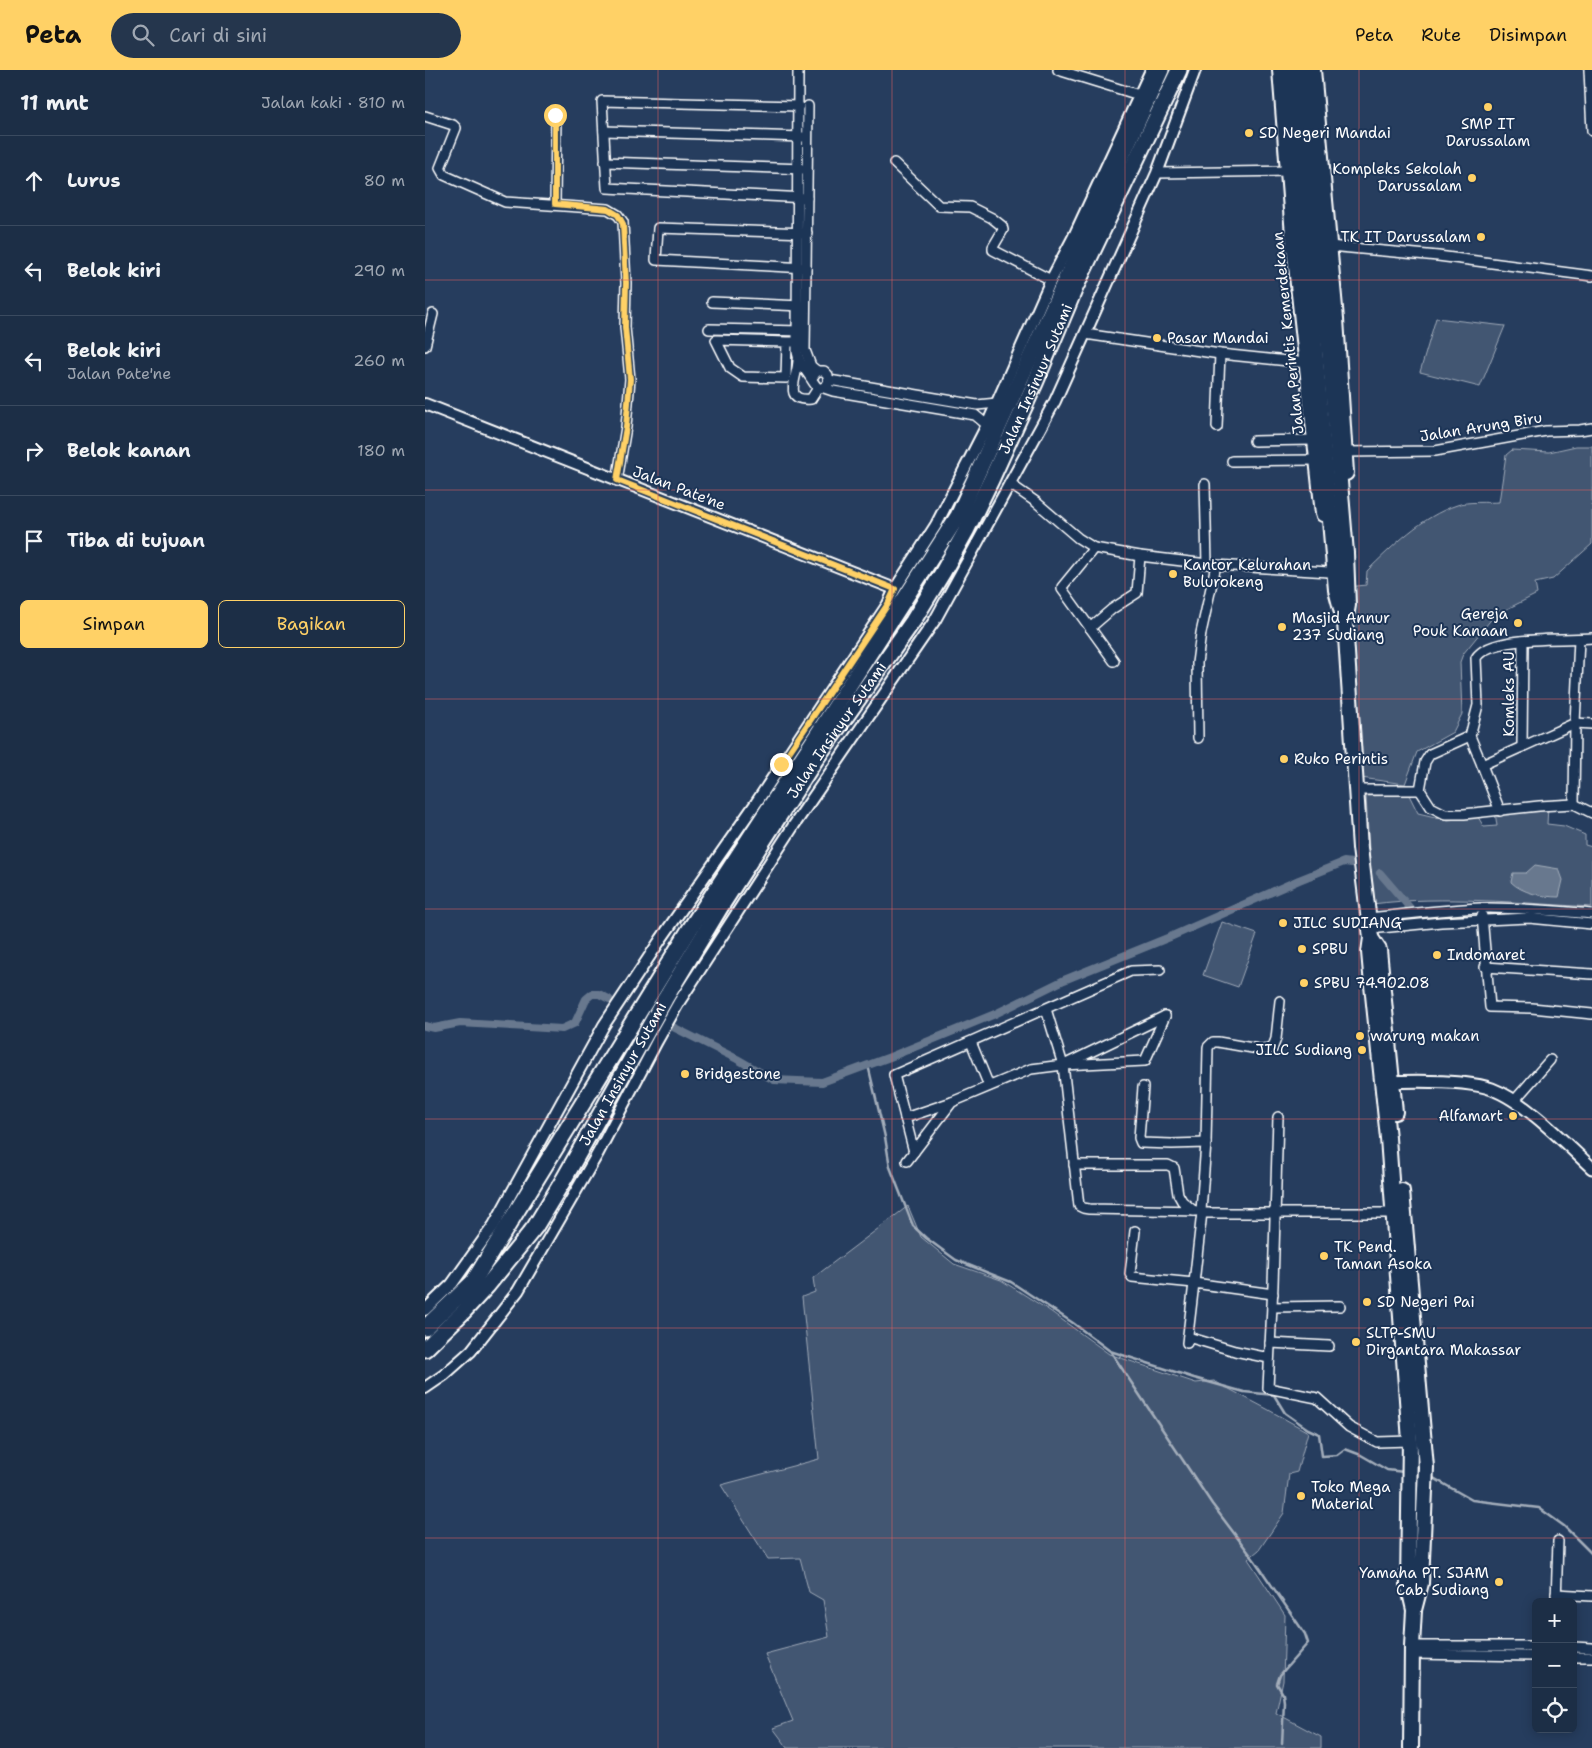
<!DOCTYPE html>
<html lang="id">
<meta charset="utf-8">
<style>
body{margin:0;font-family:"Shantell Sans",sans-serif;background:#25364d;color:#f1f3f6}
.controls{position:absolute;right:15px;bottom:15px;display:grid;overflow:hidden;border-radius:8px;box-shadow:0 2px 12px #0003}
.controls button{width:45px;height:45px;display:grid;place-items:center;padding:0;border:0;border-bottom:1px solid #3a4a5f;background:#1c2e46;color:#f1f3f6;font:25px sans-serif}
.stop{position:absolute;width:15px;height:15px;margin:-11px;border:4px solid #ffd166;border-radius:50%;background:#fff}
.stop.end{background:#ffd166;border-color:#fff;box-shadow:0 1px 5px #0008}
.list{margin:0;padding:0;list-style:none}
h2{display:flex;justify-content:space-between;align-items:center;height:65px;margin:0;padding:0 20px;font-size:21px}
h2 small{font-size:16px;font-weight:400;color:#a0a8b3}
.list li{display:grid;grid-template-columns:32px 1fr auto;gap:15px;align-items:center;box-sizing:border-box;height:90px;padding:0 20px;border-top:1px solid #3a4a5f}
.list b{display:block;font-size:19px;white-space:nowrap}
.list p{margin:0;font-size:16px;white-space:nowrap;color:#a0a8b3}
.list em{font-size:16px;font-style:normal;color:#a0a8b3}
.actions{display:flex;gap:10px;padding:15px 20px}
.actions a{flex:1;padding:11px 0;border:1px solid #ffd166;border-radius:8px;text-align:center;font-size:18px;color:#ffd166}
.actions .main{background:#ffd166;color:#111}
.icon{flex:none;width:28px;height:28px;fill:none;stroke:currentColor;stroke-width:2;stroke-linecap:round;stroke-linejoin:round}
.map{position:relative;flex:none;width:1167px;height:1678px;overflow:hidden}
header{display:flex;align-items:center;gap:30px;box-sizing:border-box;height:70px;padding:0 25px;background:#ffd166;color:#111}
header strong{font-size:24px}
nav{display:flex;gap:28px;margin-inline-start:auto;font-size:18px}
.search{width:350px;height:45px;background:#25364d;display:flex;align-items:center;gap:12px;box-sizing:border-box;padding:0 18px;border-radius:28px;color:#a0a8b3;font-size:19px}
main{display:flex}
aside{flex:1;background:#1c2e46}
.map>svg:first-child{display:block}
.green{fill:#425672;stroke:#a0aab8}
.water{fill:#67788e;stroke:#a4aebb}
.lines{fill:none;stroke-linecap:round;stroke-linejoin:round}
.stream{stroke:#a4aebb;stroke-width:2.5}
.canal{stroke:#67788e;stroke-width:8}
.minor-casing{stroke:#fff;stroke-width:12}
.tertiary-casing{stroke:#fff;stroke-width:14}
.secondary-casing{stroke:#fff;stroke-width:15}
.primary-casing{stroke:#fff;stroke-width:18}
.trunk-casing{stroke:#fff;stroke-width:18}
.motorway-casing{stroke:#fff;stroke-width:19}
.minor{stroke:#1d3557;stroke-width:9}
.tertiary{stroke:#1d3557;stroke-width:10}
.secondary{stroke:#1d3557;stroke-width:11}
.primary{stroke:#1d3557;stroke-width:14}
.trunk{stroke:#1d3557;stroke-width:14}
.motorway{stroke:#1d3557;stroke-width:15}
.route{stroke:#ffd166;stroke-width:6}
.grid{fill:none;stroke:#e05e5e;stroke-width:1;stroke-opacity:0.55}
.poi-dot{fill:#ffd166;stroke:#1d3557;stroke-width:2}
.labels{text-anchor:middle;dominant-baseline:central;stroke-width:4;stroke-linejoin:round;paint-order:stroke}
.poi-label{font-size:15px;fill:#fff;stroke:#1d3557;text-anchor:start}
.street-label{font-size:15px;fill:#fff;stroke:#1d3557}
</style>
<header>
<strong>Peta</strong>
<div class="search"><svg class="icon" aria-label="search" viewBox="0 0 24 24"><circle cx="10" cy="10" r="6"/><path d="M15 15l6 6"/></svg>Cari di sini</div>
<nav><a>Peta</a><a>Rute</a><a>Disimpan</a></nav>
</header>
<main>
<aside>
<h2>11 mnt<small>Jalan kaki · 810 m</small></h2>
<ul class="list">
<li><svg class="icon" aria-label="ahead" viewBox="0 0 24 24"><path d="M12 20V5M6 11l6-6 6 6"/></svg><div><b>Lurus</b></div><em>80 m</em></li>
<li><svg class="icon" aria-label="left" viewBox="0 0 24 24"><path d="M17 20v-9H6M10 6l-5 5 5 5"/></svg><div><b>Belok kiri</b></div><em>290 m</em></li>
<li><svg class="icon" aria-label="left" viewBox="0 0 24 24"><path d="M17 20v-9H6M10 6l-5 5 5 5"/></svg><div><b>Belok kiri</b><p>Jalan Pate'ne</p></div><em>260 m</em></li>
<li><svg class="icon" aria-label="right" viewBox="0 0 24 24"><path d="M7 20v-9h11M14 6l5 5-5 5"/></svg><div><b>Belok kanan</b></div><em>180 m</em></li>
<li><svg class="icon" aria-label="arrive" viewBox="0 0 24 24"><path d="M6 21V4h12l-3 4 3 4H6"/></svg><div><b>Tiba di tujuan</b></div></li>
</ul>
<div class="actions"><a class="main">Simpan</a><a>Bagikan</a></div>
</aside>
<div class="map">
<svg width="1167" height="1678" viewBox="0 0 1167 1678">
<rect width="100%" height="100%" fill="#263d5e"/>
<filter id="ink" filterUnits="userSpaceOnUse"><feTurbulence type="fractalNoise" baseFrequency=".02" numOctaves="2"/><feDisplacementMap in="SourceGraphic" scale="10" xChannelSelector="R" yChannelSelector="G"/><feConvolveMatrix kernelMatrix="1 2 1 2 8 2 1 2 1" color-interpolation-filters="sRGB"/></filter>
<g filter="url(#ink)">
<g class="green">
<polygon points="1011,248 1080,256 1055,317 995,302"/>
<path d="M1151,376h16v98l-39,35 -18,4 2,11 -34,17h-5l-35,43 -3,8 2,52 -9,18 -36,20 -12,32 -44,-6 -12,-191 17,-2 1,-14c26,-25 54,-54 90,-66 11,-4 30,-2 42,-3l7,-47 6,-5 37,2z"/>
<path d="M984,725l9,18 30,7 30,-3 6,10 13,-1 -2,-14 53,-6 -1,18 17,2 21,9v10l7,2v60c-73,-4 -147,-12 -220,-3l-6,-108z"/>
<polygon points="797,852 832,864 813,917 778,905"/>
<polygon points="483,1136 496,1167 529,1194 576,1210 625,1241 684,1284 771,1313 789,1311 842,1339 883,1362 872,1402 864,1404 859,1443 834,1480 823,1489 860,1545 858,1611 851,1643 896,1667 896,1678 363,1678 348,1658 368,1651 340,1584 404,1567 398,1530 384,1522 375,1488 343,1489 296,1415 394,1389 377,1227 390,1222 388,1208"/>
</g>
<path class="water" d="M1110,795l24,4 4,11 -4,17c-16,0 -37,-4 -48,-15l2,-9h13z"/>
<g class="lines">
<g class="stream">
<polyline points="443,995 460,1067 465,1097 488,1156 501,1168 531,1190 586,1212 648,1253 685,1281 769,1308 819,1322 849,1325 860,1343 883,1359 894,1364 897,1386 912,1385 920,1379 936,1385 962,1400 979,1402"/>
<polyline points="686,1282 787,1434 830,1491 880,1564 883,1573 855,1605 852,1614 858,1624 859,1632 857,1674"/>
<polyline points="1005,1406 1047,1430 1114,1438 1139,1456 1167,1484"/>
</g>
<g class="canal">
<polyline points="955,803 985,838"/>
<polyline points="242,954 312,989 349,1010 397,1012 465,987 570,944 639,910 745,867 874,810 919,792 927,793"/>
<polyline points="0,956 9,958 35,953 137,959 150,953 161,929 167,924 174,924 184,929"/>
</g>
<defs>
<g id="minor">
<path d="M373,0l-1,282c2,11 7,16 13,25 6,8 7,16 18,7v-9l-4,-4h-7l-5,7"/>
<polyline points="633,0 714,25"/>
<polyline points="1164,0 1167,61"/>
<polyline points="374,36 177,31 182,118 382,128"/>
<polyline points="383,36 380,280 386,296 392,301"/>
<polyline points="0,46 28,55 31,58 15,98 19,105 80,132 183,139 193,145 198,152 201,213 200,257 205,309 201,357 192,411"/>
<polyline points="179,61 378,67"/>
<polyline points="180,92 378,99"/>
<polyline points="469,93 514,136 545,137 567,148 577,156 578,160 568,177 568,180 626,210"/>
<polyline points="732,103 864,101"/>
<polyline points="130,134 131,45"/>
<polyline points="904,176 1013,186 1167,206"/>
<polyline points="381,198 231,190 233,158 382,163"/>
<polyline points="287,232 377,236"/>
<polyline points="284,259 377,261"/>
<polyline points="660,264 795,284 882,293"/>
<polyline points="362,272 361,308 318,307 305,298 291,270 362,272 372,272"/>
<polyline points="0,276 8,244"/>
<path d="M373,290c0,17 -17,42 13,39l7,-11"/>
<polyline points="404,310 552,335 572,333"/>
<polyline points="399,318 408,321 550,345 562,355"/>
<polyline points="792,357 795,284"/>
<polyline points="829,371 890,370"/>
<polyline points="919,382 1010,381 1121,361 1155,360 1167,358"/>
<polyline points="807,391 892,390"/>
<polyline points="585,414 611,432 653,468 669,478 715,486 791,495 904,502"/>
<polyline points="780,414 782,494"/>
<polyline points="669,478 637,517 637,519 689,591"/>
<polyline points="665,558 687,539 712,523 715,486"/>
<path d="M1167,568c-25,2 -103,-3 -116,20l2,47 -8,31 12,29 93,-42 17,1"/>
<polyline points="773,668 772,593 776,563 791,495"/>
<polyline points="1097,677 1098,571"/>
<polyline points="1057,695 1075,741"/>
<polyline points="931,720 995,720 1000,692 1005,684 1045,666"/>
<polyline points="995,720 1006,737 1020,744 1039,744 1114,736 1149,734 1167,743"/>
<polyline points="1149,734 1150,653 1154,569"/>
<polyline points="1057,846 1065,937 1107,938 1167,944"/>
<path d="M943,848c38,-4 75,-8 112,-10 37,-1 75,3 112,6"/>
<polyline points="945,859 1016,852 1104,848 1167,854"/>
<polyline points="1060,897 1167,904"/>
<polyline points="855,931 851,969 847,979 839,980 793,972 788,972 783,977 781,1073 776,1141 778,1143 969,1143"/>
<polyline points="621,939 638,995 654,1136 658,1138 664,1139 776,1141"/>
<polyline points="546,972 564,1016"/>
<polyline points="643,993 740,946"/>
<polyline points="718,1017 714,1068 716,1073 747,1074 781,1073"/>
<polyline points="1089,1031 1125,990"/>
<polyline points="853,1047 848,1215 843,1318 892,1328 924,1357 952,1372 985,1371"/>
<polyline points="480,1048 527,1032"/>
<polyline points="489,1082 469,1005 706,901 735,900"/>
<polyline points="482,1091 527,1032 606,999 638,995 720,991 740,946"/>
<polyline points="649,1095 743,1095 749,1098 753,1124 757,1131 769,1141"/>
<polyline points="710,1161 705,1204 707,1207 769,1213 777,1142"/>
<polyline points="847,1237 915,1236"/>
<polyline points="763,1267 810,1281 844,1288"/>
<polyline points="762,1273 769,1213 848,1224"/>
<polyline points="845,1273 904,1276"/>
<polyline points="1131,1524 1167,1526"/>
<polyline points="1131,1532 1133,1471"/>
<polyline points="987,1576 1111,1576"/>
<polyline points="1148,1577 1167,1578"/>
<polyline points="987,1584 1111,1586"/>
<polyline points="1148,1587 1167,1587"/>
</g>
<g id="tertiary">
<polyline points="0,334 470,519"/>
<polyline points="0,1240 27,1214 69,1155 179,955 236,869 331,733 463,534 470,519 511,455 562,355 626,210 649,166 726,0"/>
<polyline points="0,1318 19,1305 46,1281 93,1221 173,1083 232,971 254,932 369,755 510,550 630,331 732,103 770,0"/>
</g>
<path id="secondary" d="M959,1012c27,-1 83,-2 108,7 34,13 73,54 100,79"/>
<g id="primary">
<polyline points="855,0 869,178 898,444"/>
<polyline points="888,0 911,249 921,403"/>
</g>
<g id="trunk">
<polyline points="867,0 881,173 911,520 918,546"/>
<polyline points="879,0 892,171 904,281 921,483 923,535 920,552 935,778 946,868 944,882 947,915 963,1068 985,1371 983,1514 989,1540"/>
<polyline points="946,868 954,880 970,1042"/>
<polyline points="977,1121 1001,1397 996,1513 989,1540 987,1576 986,1678"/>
</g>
<g id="motorway">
<polyline points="0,1258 48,1212 265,859 385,676 533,446 736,0"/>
<path id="s1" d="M0,1279l38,-37 24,-26 48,-59 29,-48 101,-180 56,-93 94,-146 98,-139 30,-49 24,-43 24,-49 44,-97 40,-95 104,-218"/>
</g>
</defs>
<use href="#minor" class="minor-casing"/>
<use href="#tertiary" class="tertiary-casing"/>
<use href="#secondary" class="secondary-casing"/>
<use href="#primary" class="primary-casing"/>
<use href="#trunk" class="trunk-casing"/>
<use href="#motorway" class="motorway-casing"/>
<use href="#minor" class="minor"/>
<use href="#tertiary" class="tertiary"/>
<use href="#secondary" class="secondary"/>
<use href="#primary" class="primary"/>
<use href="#trunk" class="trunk"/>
<use href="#motorway" class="motorway"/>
</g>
</g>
<g class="lines" filter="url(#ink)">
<polyline class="route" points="130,45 130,134 183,139 193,145 198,154 201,213 200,257 205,309 201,357 192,410 470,519 463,534 356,694"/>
</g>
<path class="grid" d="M233,0v1678M467,0v1678M700,0v1678M934,0v1678M0,210h1167M0,420h1167M0,629h1167M0,839h1167M0,1049h1167M0,1258h1167M0,1468h1167"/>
<g class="poi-dot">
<circle cx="1063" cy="37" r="5"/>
<circle cx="824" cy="63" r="5"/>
<circle cx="1047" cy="108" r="5"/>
<circle cx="1056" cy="167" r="5"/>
<circle cx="732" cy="268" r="5"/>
<circle cx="748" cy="504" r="5"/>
<circle cx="1093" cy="553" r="5"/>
<circle cx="857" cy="557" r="5"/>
<circle cx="859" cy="689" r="5"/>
<circle cx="858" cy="853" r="5"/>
<circle cx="877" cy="879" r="5"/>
<circle cx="1012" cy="885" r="5"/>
<circle cx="879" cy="913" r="5"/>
<circle cx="935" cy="966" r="5"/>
<circle cx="937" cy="980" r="5"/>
<circle cx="260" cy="1004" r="5"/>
<circle cx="1088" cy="1046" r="5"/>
<circle cx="899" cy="1186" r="5"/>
<circle cx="942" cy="1232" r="5"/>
<circle cx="931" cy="1272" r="5"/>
<circle cx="876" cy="1426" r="5"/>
<circle cx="1074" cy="1512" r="5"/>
</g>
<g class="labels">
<g class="poi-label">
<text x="1063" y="54" text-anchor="middle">SMP IT<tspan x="1063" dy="17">Darussalam</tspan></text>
<text x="834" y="63">SD Negeri Mandai</text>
<text x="1037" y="99" text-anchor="end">Kompleks Sekolah<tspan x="1037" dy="17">Darussalam</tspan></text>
<text x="1046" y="167" text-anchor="end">TK IT Darussalam</text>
<text x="742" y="268">Pasar Mandai</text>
<text x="758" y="495">Kantor Kelurahan<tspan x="758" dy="17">Bulurokeng</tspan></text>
<text x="1083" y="544" text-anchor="end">Gereja<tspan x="1083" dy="17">Pouk Kanaan</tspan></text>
<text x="867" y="548">Masjid Annur<tspan x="867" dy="17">237 Sudiang</tspan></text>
<text x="869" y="689">Ruko Perintis</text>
<text x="868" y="853">JILC SUDIANG</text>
<text x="887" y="879">SPBU</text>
<text x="1022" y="885">Indomaret</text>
<text x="889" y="913">SPBU 74.902.08</text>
<text x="945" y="966">warung makan</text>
<text x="927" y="980" text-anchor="end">JILC Sudiang</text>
<text x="270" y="1004">Bridgestone</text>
<text x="1078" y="1046" text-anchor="end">Alfamart</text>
<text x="909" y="1177">TK Pend.<tspan x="909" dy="17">Taman Asoka</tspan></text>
<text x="952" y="1232">SD Negeri Pai</text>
<text x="941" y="1263">SLTP-SMU<tspan x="941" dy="17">Dirgantara Makassar</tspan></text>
<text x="886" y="1417">Toko Mega<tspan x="886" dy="17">Material</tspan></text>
<text x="1064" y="1503" text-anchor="end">Yamaha PT. SJAM<tspan x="1064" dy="17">Cab. Sudiang</tspan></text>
</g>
<g class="street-label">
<text transform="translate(863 263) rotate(-96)">Jalan Perintis Kemerdekaan</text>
<text stroke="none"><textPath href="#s1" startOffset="1151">Jalan Insinyur Sutami</textPath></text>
<text transform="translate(1056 357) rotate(-9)">Jalan Arung Biru</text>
<text transform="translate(254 418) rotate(21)">Jalan Pate'ne</text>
<text transform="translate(1084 624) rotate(-90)">Komleks AU</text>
<text stroke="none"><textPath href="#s1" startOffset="746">Jalan Insinyur Sutami</textPath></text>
<text stroke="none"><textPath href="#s1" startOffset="341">Jalan Insinyur Sutami</textPath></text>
</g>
</g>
</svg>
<div class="controls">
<button>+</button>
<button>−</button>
<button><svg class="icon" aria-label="locate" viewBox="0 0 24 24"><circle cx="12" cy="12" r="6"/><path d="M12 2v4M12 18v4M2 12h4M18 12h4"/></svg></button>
</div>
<div class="stop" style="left:130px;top:45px"></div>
<div class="stop end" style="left:356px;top:694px"></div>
</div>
</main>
